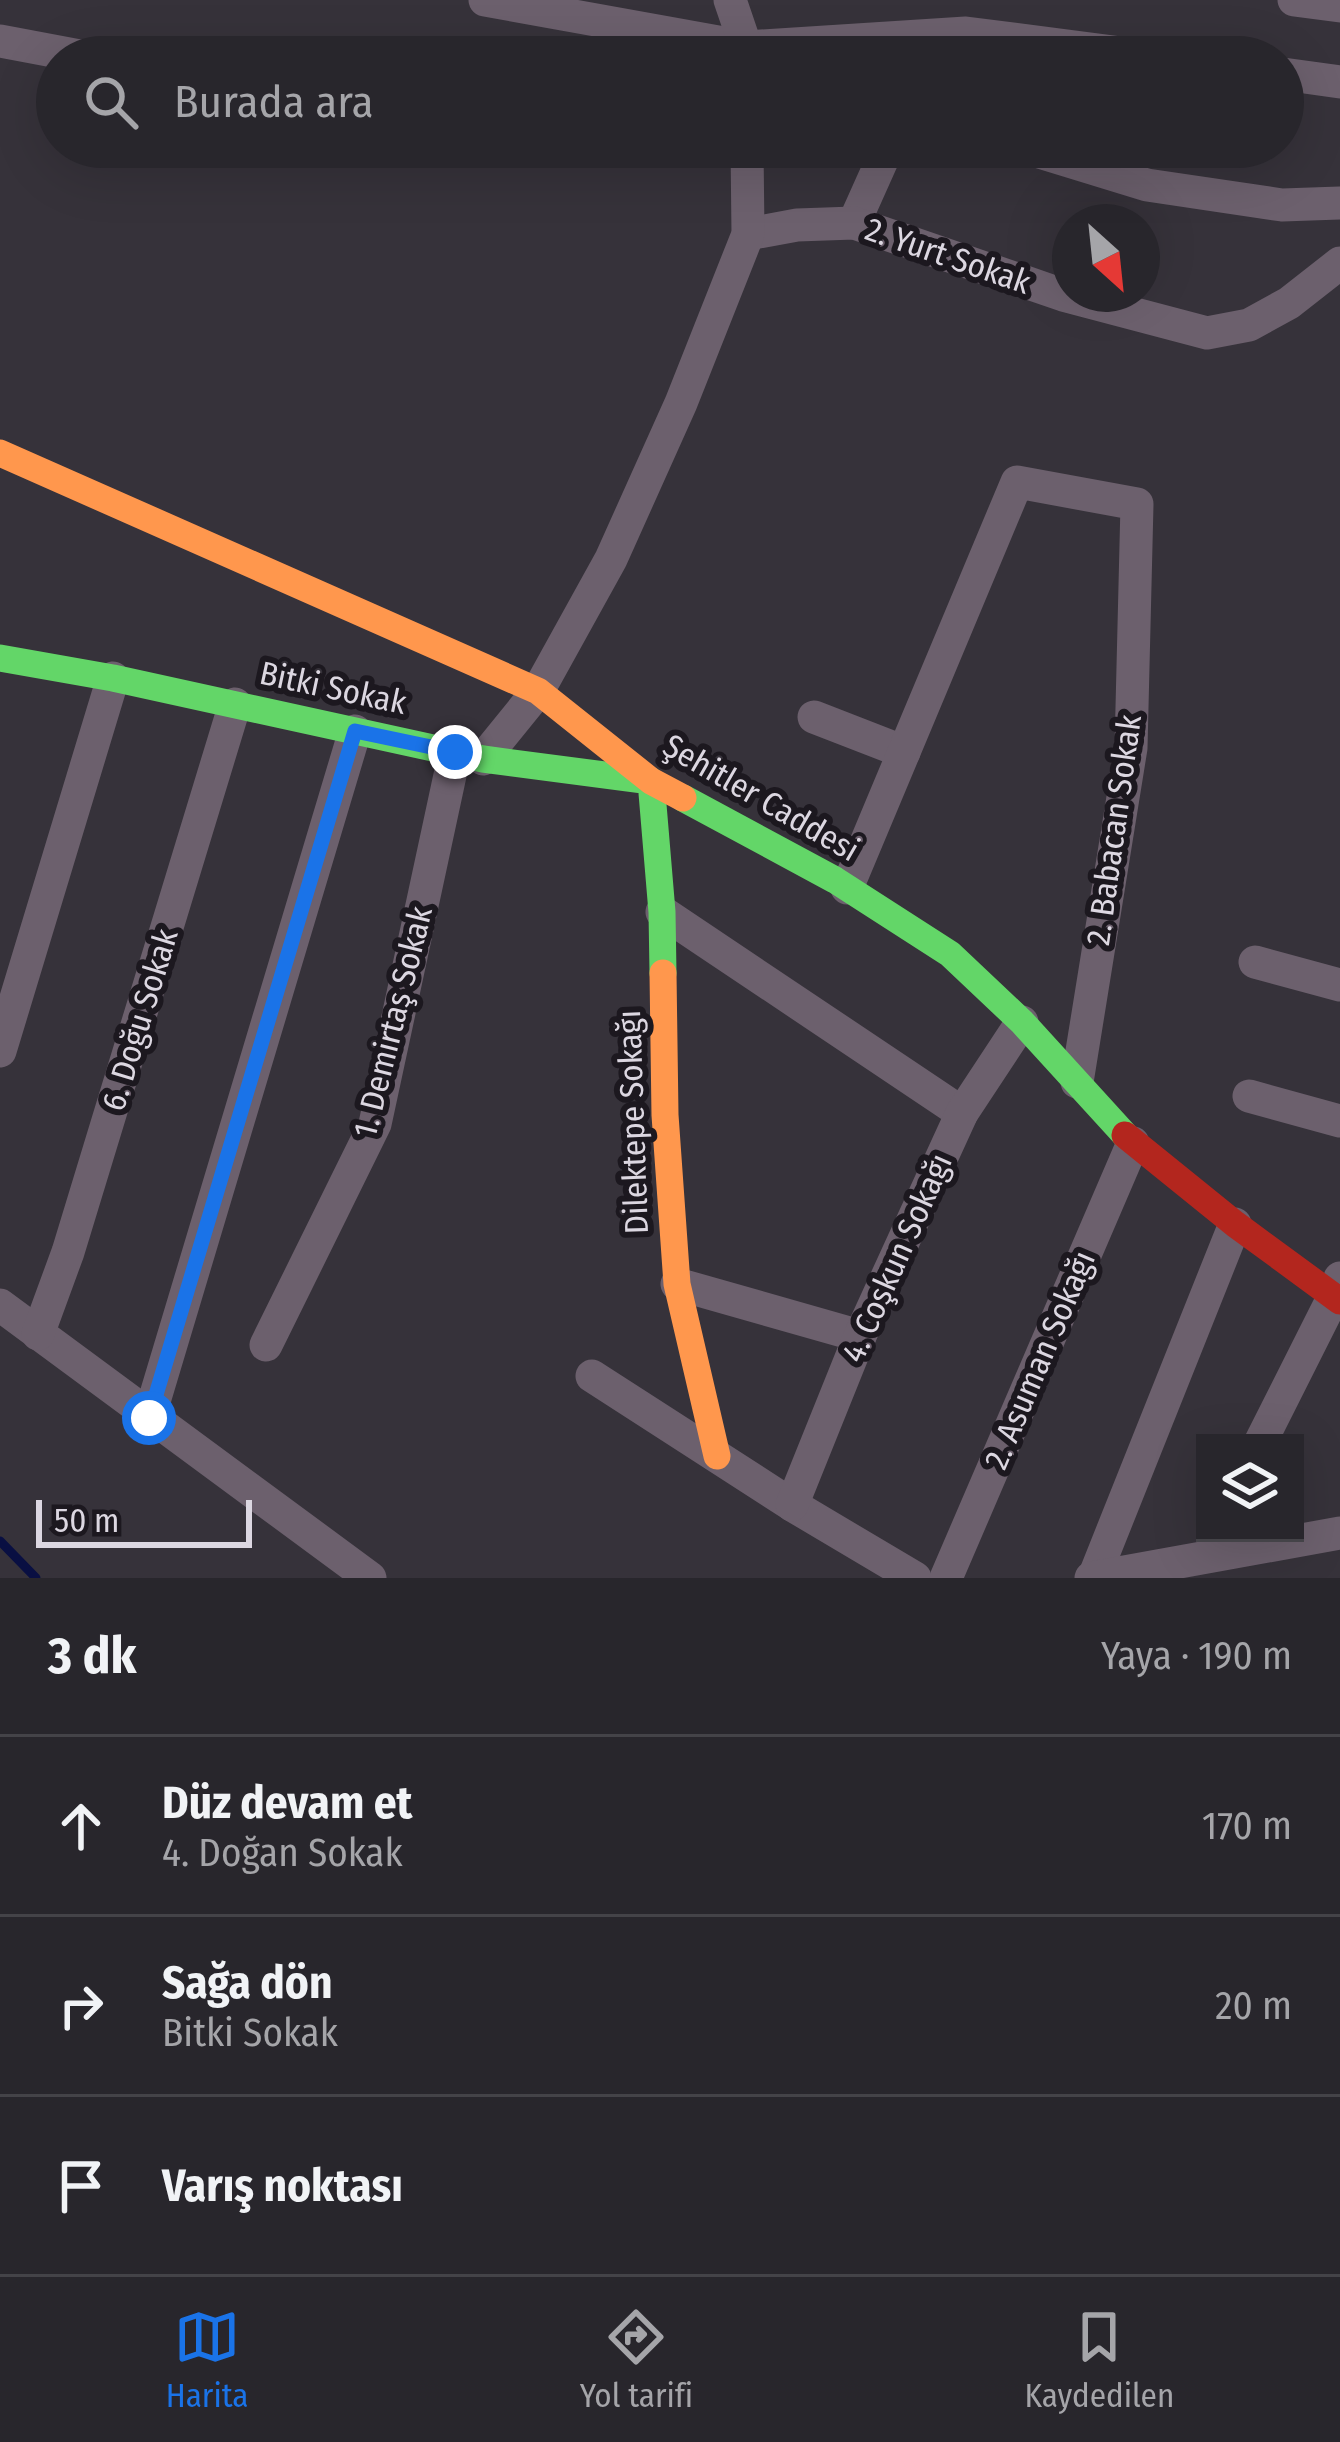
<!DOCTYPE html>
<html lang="tr">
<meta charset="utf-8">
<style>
body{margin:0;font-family:"Fira Sans Condensed",sans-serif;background:#343238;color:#f1f3f6}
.controls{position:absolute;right:36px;bottom:36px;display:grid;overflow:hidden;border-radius:0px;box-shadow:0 12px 48px #0002}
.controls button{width:108px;height:108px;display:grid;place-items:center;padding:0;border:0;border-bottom:3px solid #444348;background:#28262c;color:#f1f3f6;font:60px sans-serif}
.compass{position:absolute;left:1052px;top:204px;width:108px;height:108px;border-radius:50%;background:#28262c;box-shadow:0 12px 48px #0002;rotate:153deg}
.scale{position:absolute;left:36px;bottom:30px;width:216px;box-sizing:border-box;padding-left:12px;border:6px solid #dcd7e1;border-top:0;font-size:33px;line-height:42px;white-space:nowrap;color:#dcd7e1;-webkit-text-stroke:9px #1c181f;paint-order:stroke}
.stop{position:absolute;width:36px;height:36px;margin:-27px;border:9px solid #1a73e8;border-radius:50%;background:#fff}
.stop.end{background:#1a73e8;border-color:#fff;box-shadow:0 3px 12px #0008}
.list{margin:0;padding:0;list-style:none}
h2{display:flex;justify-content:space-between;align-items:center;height:156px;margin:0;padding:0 48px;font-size:51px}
h2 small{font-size:39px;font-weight:400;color:#a5a5a9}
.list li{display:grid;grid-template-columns:78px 1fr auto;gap:36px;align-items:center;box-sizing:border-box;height:180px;padding:0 48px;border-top:3px solid #444348}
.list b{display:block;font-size:45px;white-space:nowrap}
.list p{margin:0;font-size:39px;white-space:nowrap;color:#a5a5a9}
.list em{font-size:39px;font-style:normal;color:#a5a5a9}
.icon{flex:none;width:66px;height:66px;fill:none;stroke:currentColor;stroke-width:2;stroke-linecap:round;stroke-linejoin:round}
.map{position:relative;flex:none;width:1340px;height:1578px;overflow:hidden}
.search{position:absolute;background:#28262c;box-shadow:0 12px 48px #0002;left:36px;right:36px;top:36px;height:132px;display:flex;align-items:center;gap:30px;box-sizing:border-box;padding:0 42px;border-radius:66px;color:#a5a5a9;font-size:45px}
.sheet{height:696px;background:#28262c}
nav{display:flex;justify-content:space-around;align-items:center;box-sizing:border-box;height:168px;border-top:3px solid #444348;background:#28262c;font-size:33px;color:#a5a5a9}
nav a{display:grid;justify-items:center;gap:6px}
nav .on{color:#1a73e8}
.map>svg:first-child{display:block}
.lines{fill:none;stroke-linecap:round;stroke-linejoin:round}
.stream{stroke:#090f42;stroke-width:9}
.street{stroke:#6c606d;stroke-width:33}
.fast{stroke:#63d668;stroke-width:27}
.slow{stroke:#ff974d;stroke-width:27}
.jam{stroke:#b3261e;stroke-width:27}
.route{stroke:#1a73e8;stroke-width:15}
.labels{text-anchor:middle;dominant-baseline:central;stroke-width:12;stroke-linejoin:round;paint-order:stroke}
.street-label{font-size:33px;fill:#dcd7e1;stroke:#1c181f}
</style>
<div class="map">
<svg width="1340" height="1578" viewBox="0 0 1340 1578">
<rect width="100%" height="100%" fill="#36323a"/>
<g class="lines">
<polyline class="stream" points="0,1541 36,1578"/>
<g class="street">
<polyline points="485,0 746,47 966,33 1152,57"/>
<polyline points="730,0 746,47 746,57"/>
<polyline points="1294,0 1340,6"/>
<polyline points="0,41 85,57"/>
<polyline points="1283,74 1340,82"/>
<polyline points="1023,147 1147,185 1282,205 1340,203"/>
<polyline points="854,223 888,147"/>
<polyline points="748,234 797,225 854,223 1063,295 1207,333 1249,325 1289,303 1340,263"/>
<polyline points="814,717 904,752"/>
<polyline points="483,759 538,691 611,559 681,403 748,234 747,147"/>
<polyline points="847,888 1017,482 1137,504 1131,748 1077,1082"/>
<polyline points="662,912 962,1113"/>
<polyline points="1255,962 1340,985"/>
<polyline points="0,1051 113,678"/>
<polyline points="1249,1096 1340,1121"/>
<polyline points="677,1284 860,1336"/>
<polyline points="0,1305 370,1578"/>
<polyline points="38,1334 68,1252 235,704"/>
<polyline points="266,1345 375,1124 455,752"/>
<polyline points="592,1376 792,1505 915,1578"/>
<polyline points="149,1418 355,731"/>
<polyline points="1260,1443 1334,1296 1340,1278"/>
<polyline points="792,1505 860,1336 962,1113 1022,1022"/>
<polyline points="1094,1577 1235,1224"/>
<polyline points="946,1578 1133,1143"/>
<polyline points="1091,1578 1340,1533"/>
</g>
<g class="fast">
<polyline points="0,658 113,678 483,759 651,781 662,912 663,973"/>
<polyline points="683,798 835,880 950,954 1022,1022 1125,1135"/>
</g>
<g class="slow">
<polyline points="0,453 538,691 651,781 683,798"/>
<polyline points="663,973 665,1115 677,1284 717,1456"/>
</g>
<polyline class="jam" points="1125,1135 1235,1224 1340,1301"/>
</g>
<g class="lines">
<polyline class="route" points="149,1418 355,731 455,752"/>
</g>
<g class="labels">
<g class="street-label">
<text transform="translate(948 256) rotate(19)">2. Yurt Sokak</text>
<text transform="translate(333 688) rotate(12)">Bitki Sokak</text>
<text transform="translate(761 798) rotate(30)">Şehitler Caddesi</text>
<text transform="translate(1114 830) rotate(-82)">2. Babacan Sokak</text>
<text transform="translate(140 1020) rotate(-73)">6. Doğu Sokak</text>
<text transform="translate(393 1022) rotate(-76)">1. Demirtaş Sokak</text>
<text transform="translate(633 1122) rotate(-92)">Dilektepe Sokağı</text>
<text transform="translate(897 1258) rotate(-66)">4. Coşkun Sokağı</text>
<text transform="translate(1040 1360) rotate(-67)">2. Asuman Sokağı</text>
</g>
</g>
</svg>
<div class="controls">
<button><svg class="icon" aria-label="layers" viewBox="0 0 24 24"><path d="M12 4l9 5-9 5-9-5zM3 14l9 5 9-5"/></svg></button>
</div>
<svg class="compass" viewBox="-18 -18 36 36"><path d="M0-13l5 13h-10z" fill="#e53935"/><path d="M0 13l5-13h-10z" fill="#a5a5a9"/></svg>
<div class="scale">50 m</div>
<div class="stop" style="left:149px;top:1418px"></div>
<div class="stop end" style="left:455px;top:752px"></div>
<div class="search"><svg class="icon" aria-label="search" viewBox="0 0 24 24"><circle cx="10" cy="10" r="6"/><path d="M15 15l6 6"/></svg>Burada ara</div>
</div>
<section class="sheet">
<h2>3 dk<small>Yaya · 190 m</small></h2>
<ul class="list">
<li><svg class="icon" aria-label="ahead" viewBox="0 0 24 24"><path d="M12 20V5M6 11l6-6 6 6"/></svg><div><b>Düz devam et</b><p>4. Doğan Sokak</p></div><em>170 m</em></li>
<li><svg class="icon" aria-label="right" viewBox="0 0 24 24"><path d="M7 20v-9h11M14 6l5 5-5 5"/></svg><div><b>Sağa dön</b><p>Bitki Sokak</p></div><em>20 m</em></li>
<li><svg class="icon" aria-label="arrive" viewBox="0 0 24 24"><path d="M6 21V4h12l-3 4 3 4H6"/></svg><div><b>Varış noktası</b></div></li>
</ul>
</section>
<nav>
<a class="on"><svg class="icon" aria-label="map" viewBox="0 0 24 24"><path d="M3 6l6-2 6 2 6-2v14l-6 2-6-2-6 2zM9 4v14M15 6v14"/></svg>Harita</a>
<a><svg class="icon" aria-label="directions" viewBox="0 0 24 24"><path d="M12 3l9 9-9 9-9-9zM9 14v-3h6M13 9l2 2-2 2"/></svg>Yol tarifi</a>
<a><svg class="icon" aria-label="saved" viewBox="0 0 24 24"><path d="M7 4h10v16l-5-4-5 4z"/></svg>Kaydedilen</a>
</nav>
